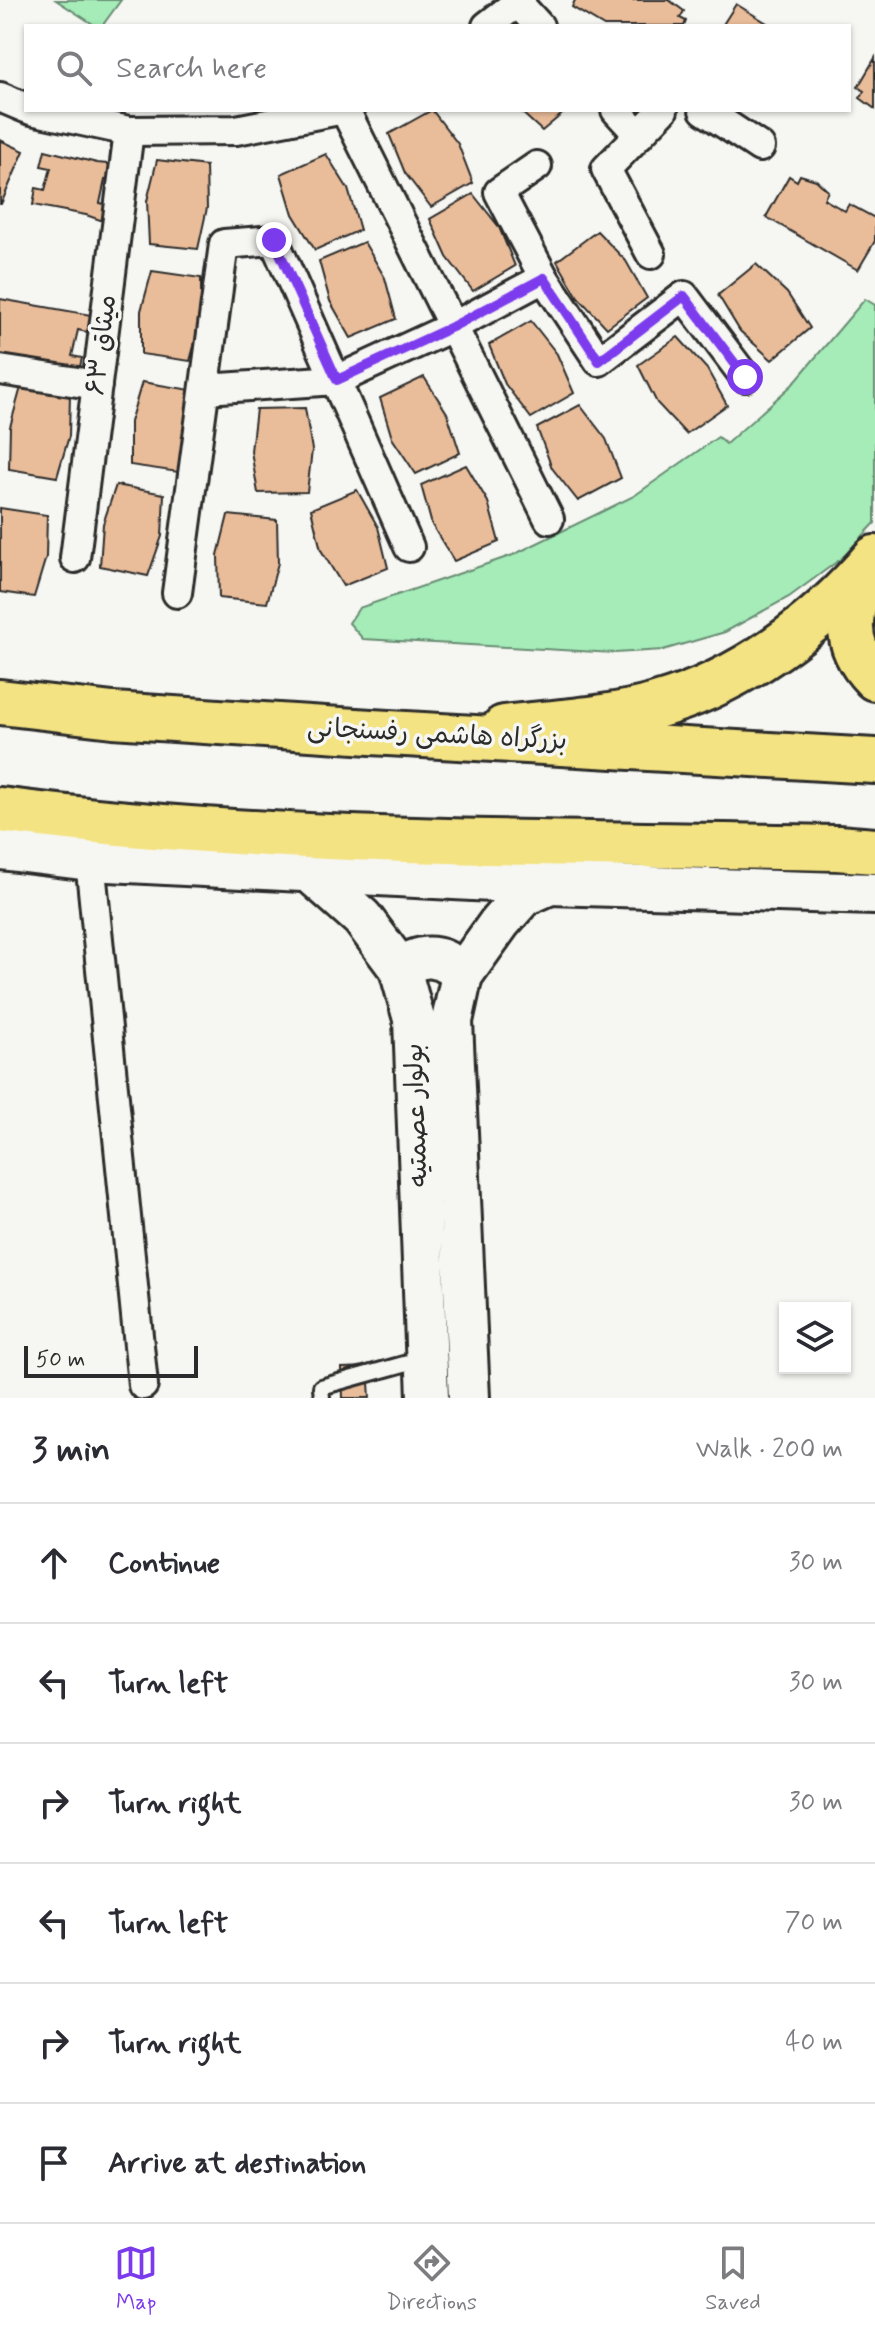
<!DOCTYPE html>
<meta charset="utf-8">
<style>
body{margin:0;font-family:Mynerve,"Playpen Sans Arabic",sans-serif;background:#f2f2f3;color:#2b2b33}
.controls{position:absolute;right:24px;bottom:24px;display:grid;overflow:hidden;border-radius:0px;box-shadow:0 2px 6px #0004}
.controls button{width:72px;height:72px;display:grid;place-items:center;padding:0;border:0;border-bottom:2px solid #e1e1e2;background:#fff;color:#2b2b33;font:40px sans-serif}
.scale{position:absolute;left:24px;bottom:20px;width:174px;box-sizing:border-box;padding-left:8px;border:4px solid #2b2b2b;border-top:0;font-size:22px;line-height:28px;white-space:nowrap;color:#2b2b2b;-webkit-text-stroke:6px #f6f6f2;paint-order:stroke}
.stop{position:absolute;width:24px;height:24px;margin:-18px;border:6px solid #7c3aed;border-radius:50%;background:#fff}
.stop.end{background:#7c3aed;border-color:#fff;box-shadow:0 2px 8px #0008}
.list{margin:0;padding:0;list-style:none}
h2{display:flex;justify-content:space-between;align-items:center;height:104px;margin:0;padding:0 32px;font-size:34px}
h2 small{font-size:26px;font-weight:400;color:#7c7c81}
.list li{display:grid;grid-template-columns:52px 1fr auto;gap:24px;align-items:center;box-sizing:border-box;height:120px;padding:0 32px;border-top:2px solid #e1e1e2}
.list b{display:block;font-size:30px;white-space:nowrap}
.list em{font-size:26px;font-style:normal;color:#7c7c81}
.icon{flex:none;width:44px;height:44px;fill:none;stroke:currentColor;stroke-width:2;stroke-linecap:round;stroke-linejoin:round}
.map{position:relative;flex:none;width:875px;height:1398px;overflow:hidden}
.search{position:absolute;background:#fff;box-shadow:0 2px 6px #0004;left:24px;right:24px;top:24px;height:88px;display:flex;align-items:center;gap:20px;box-sizing:border-box;padding:0 28px;border-radius:0px;color:#7c7c81;font-size:30px}
.sheet{height:824px;background:#fff}
nav{display:flex;justify-content:space-around;align-items:center;box-sizing:border-box;height:112px;border-top:2px solid #e1e1e2;background:#fff;font-size:22px;color:#7c7c81}
nav a{display:grid;justify-items:center;gap:4px}
nav .on{color:#7c3aed}
.map>svg:first-child{display:block}
.green{fill:#a5ecb9;stroke:#688c72;stroke-width:2}
.building{fill:#eabd9a;stroke:#2b2b2b;stroke-width:2}
.lines{fill:none;stroke-linecap:round;stroke-linejoin:round}
.lane-casing{stroke:#2b2b2b;stroke-width:20}
.street-casing{stroke:#2b2b2b;stroke-width:34}
.secondary-casing{stroke:#2b2b2b;stroke-width:46}
.primary-casing{stroke:#2b2b2b;stroke-width:50}
.highway-casing{stroke:#2b2b2b;stroke-width:50}
.lane{stroke:#f6f6f2;stroke-width:14}
.street{stroke:#f6f6f2;stroke-width:28}
.secondary{stroke:#f6f6f2;stroke-width:40}
.primary{stroke:#f4e382;stroke-width:44}
.highway{stroke:#f4e382;stroke-width:44}
.route{stroke:#7c3aed;stroke-width:10}
.labels{text-anchor:middle;dominant-baseline:central;stroke-width:7;stroke-linejoin:round;paint-order:stroke}
.street-label{font-size:26px;fill:#2b2b2b;stroke:#f6f6f2}
</style>
<div class="map">
<svg width="875" height="1398" viewBox="0 0 875 1398">
<rect width="100%" height="100%" fill="#f6f6f2"/>
<filter id="ink" filterUnits="userSpaceOnUse"><feTurbulence type="fractalNoise" baseFrequency=".0125" numOctaves="2"/><feDisplacementMap in="SourceGraphic" scale="16" xChannelSelector="R" yChannelSelector="G"/><feConvolveMatrix kernelMatrix="1 2 1 2 8 2 1 2 1" color-interpolation-filters="sRGB"/></filter>
<g filter="url(#ink)">
<g class="green">
<polygon points="56,0 121,0 102,26 96,26"/>
<polygon points="865,299 875,305 875,523 842,558 789,597 725,632 663,650 615,653 363,639 349,623 359,608 513,555 634,496 718,437 726,444 792,385"/>
</g>
<g class="building">
<polygon points="575,0 669,0 684,11 680,18 686,21 684,26 604,26 572,7"/>
<polygon points="736,4 770,25 769,26 722,26"/>
<polygon points="875,58 875,109 860,98 864,91 858,87"/>
<polygon points="432,110 458,144 473,183 431,207 405,173 389,134"/>
<polygon points="519,110 567,110 542,131"/>
<polygon points="0,140 24,151 1,204 0,204"/>
<polygon points="45,150 97,163 118,165 114,182 105,180 100,203 109,205 106,222 86,215 33,205 36,188 45,190 51,168 41,166"/>
<polygon points="326,154 348,189 360,230 315,250 293,214 281,174"/>
<polygon points="157,160 206,166 207,208 198,249 149,244 147,201"/>
<polygon points="800,175 816,180 828,191 824,199 845,211 849,204 875,218 875,241 858,270 766,217 789,176 797,181"/>
<polygon points="473,194 499,227 515,266 473,291 447,257 430,219"/>
<polygon points="597,231 626,261 647,298 607,328 578,297 557,261"/>
<polygon points="364,242 385,278 396,319 351,338 330,301 319,261"/>
<polygon points="756,264 787,293 810,328 772,360 740,331 718,295"/>
<polygon points="152,271 201,278 201,320 190,361 141,354 141,311"/>
<polygon points="0,299 91,315 87,332 78,330 72,356 82,358 78,375 0,356"/>
<polygon points="531,321 557,354 574,393 531,418 505,384 489,345"/>
<polygon points="678,337 707,369 727,405 686,434 657,403 638,365"/>
<polygon points="424,377 447,413 460,453 416,474 392,438 380,398"/>
<polygon points="142,382 191,390 190,432 178,472 130,465 130,422"/>
<polygon points="21,387 70,394 69,436 57,477 9,469 10,427"/>
<polygon points="580,405 606,439 621,478 578,501 552,468 537,428"/>
<polygon points="305,408 312,450 307,492 258,493 251,451 256,409"/>
<polygon points="466,465 488,502 499,542 454,561 432,525 421,485"/>
<polygon points="116,485 164,494 162,536 148,576 100,566 103,524"/>
<polygon points="357,490 378,527 388,568 343,586 321,550 311,509"/>
<polygon points="0,508 47,515 46,557 34,597 0,592"/>
<polygon points="228,515 277,520 278,563 267,603 219,598 218,555"/>
<polygon points="368,1367 370,1398 343,1398 342,1368"/>
</g>
<g class="lines">
<defs>
<polyline id="lane" points="322,1398 321,1387 422,1359"/>
<g id="street">
<polyline points="518,3 539,26"/>
<polyline points="487,26 521,0"/>
<polyline points="0,97 26,108"/>
<polyline points="31,110 129,131 236,130 339,110"/>
<polyline points="345,110 549,519"/>
<polyline points="616,110 639,135"/>
<polyline points="704,110 760,147"/>
<polyline points="537,166 499,192 544,278 599,361 684,296 745,377"/>
<polyline points="651,254 606,169 663,110"/>
<polyline points="0,370 97,385"/>
<polyline points="206,389 337,380 452,327 544,278"/>
<polyline points="75,558 129,131"/>
<polyline points="177,593 224,244 274,240 409,547"/>
<polyline points="90,860 143,1385"/>
</g>
<g id="secondary">
<polyline points="0,849 90,860 550,884 875,894"/>
<polyline points="308,870 362,918 400,969 414,1019 428,1398"/>
<path d="M400,969c22,-17 44,-15 62,6"/>
<polyline points="469,1398 452,1021 462,975 500,922 523,896 550,884"/>
</g>
<g id="primary">
<path d="M865,570c-16,43 -25,72 10,108"/>
<path d="M504,728c50,-6 103,-8 152,-22 86,-24 162,-81 219,-148"/>
</g>
<g id="highway">
<polyline points="0,702 113,715 371,732 875,761"/>
<path d="M0,810c277,36 558,32 837,38l38,3"/>
</g>
</defs>
<use href="#lane" class="lane-casing"/>
<use href="#street" class="street-casing"/>
<use href="#secondary" class="secondary-casing"/>
<use href="#primary" class="primary-casing"/>
<use href="#highway" class="highway-casing"/>
<use href="#lane" class="lane"/>
<use href="#street" class="street"/>
<use href="#secondary" class="secondary"/>
<use href="#primary" class="primary"/>
<use href="#highway" class="highway"/>
</g>
</g>
<g class="lines" filter="url(#ink)">
<polyline class="route" points="274,240 337,380 452,327 544,278 599,361 684,296 745,377"/>
</g>
<g class="labels">
<g class="street-label">
<text transform="translate(102 345) rotate(-83)">میثاق ۶۳</text>
<text transform="translate(437 735) rotate(3)">بزرگراه هاشمی رفسنجانی</text>
<text transform="translate(417 1115) rotate(-92)">بولوار عصمتیه</text>
</g>
</g>
</svg>
<div class="controls">
<button><svg class="icon" aria-label="layers" viewBox="0 0 24 24"><path d="M12 4l9 5-9 5-9-5zM3 14l9 5 9-5"/></svg></button>
</div>
<div class="scale">50 m</div>
<div class="stop" style="left:745px;top:377px"></div>
<div class="stop end" style="left:274px;top:240px"></div>
<div class="search"><svg class="icon" aria-label="search" viewBox="0 0 24 24"><circle cx="10" cy="10" r="6"/><path d="M15 15l6 6"/></svg>Search here</div>
</div>
<section class="sheet">
<h2>3 min<small>Walk · 200 m</small></h2>
<ul class="list">
<li><svg class="icon" aria-label="ahead" viewBox="0 0 24 24"><path d="M12 20V5M6 11l6-6 6 6"/></svg><div><b>Continue</b></div><em>30 m</em></li>
<li><svg class="icon" aria-label="left" viewBox="0 0 24 24"><path d="M17 20v-9H6M10 6l-5 5 5 5"/></svg><div><b>Turn left</b></div><em>30 m</em></li>
<li><svg class="icon" aria-label="right" viewBox="0 0 24 24"><path d="M7 20v-9h11M14 6l5 5-5 5"/></svg><div><b>Turn right</b></div><em>30 m</em></li>
<li><svg class="icon" aria-label="left" viewBox="0 0 24 24"><path d="M17 20v-9H6M10 6l-5 5 5 5"/></svg><div><b>Turn left</b></div><em>70 m</em></li>
<li><svg class="icon" aria-label="right" viewBox="0 0 24 24"><path d="M7 20v-9h11M14 6l5 5-5 5"/></svg><div><b>Turn right</b></div><em>40 m</em></li>
<li><svg class="icon" aria-label="arrive" viewBox="0 0 24 24"><path d="M6 21V4h12l-3 4 3 4H6"/></svg><div><b>Arrive at destination</b></div></li>
</ul>
</section>
<nav>
<a class="on"><svg class="icon" aria-label="map" viewBox="0 0 24 24"><path d="M3 6l6-2 6 2 6-2v14l-6 2-6-2-6 2zM9 4v14M15 6v14"/></svg>Map</a>
<a><svg class="icon" aria-label="directions" viewBox="0 0 24 24"><path d="M12 3l9 9-9 9-9-9zM9 14v-3h6M13 9l2 2-2 2"/></svg>Directions</a>
<a><svg class="icon" aria-label="saved" viewBox="0 0 24 24"><path d="M7 4h10v16l-5-4-5 4z"/></svg>Saved</a>
</nav>
